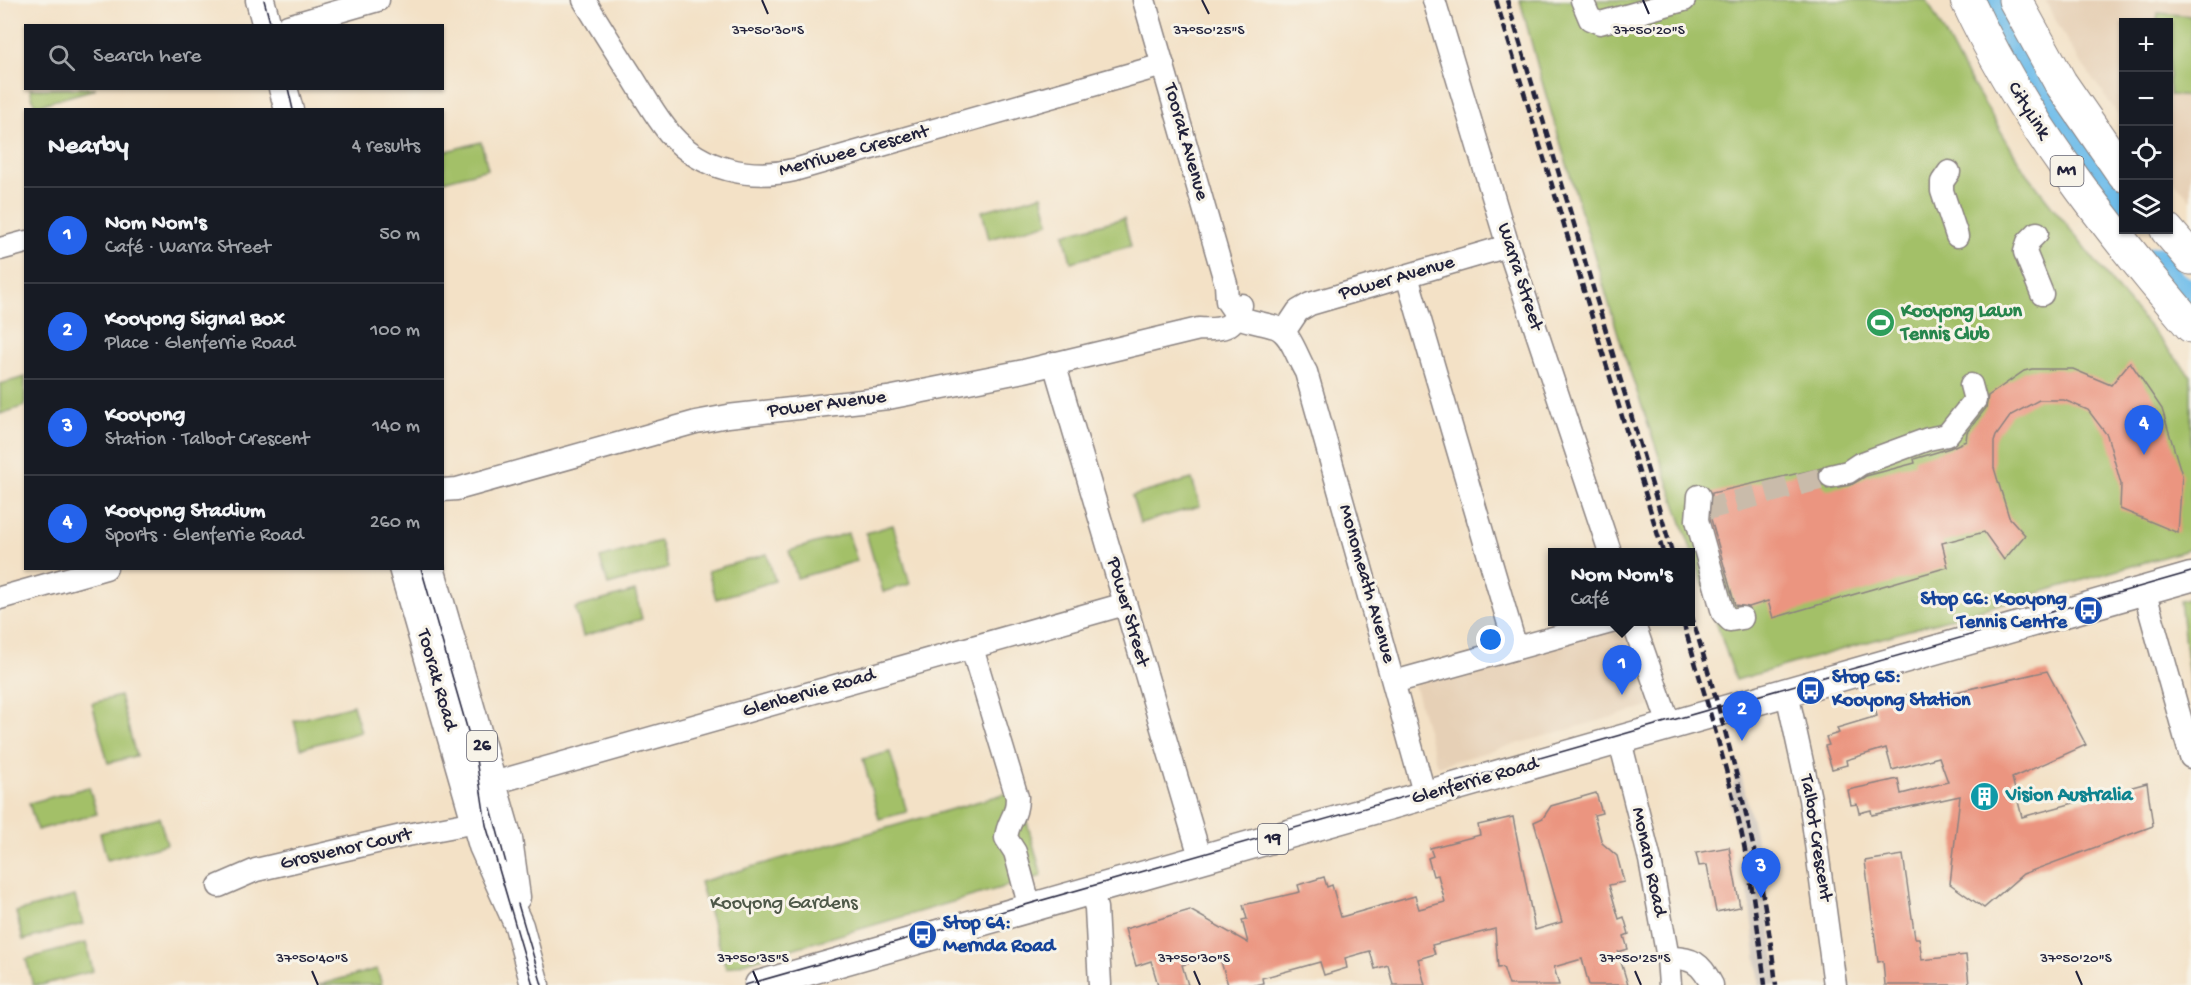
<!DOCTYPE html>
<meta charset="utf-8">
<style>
body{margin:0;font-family:"Gochi Hand",sans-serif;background:#20242c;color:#f1f3f6}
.controls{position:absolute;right:18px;top:18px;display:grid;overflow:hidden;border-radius:0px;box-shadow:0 2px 4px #0004}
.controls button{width:54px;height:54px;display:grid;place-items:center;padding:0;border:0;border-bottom:2px solid #363941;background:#171b24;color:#f1f3f6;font:30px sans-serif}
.you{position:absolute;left:1491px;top:640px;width:21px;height:21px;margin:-15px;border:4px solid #fff;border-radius:50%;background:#1a73e8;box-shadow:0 0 0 9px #1a73e833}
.badge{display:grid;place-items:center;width:39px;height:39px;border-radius:50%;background:#2563eb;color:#fff;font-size:20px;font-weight:700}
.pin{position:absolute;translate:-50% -50px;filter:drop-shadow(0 2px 3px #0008)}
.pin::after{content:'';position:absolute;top:32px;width:21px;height:18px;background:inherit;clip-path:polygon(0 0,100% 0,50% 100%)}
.popup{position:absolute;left:1548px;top:548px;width:147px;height:78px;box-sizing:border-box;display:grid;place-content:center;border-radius:0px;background:#171b24;filter:drop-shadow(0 2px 4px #0005);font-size:20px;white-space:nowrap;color:#9ea1a6}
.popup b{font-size:22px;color:#f1f3f6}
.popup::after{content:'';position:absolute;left:50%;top:100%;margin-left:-12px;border:12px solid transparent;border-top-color:#171b24}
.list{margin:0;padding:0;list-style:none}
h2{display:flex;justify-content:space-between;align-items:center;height:78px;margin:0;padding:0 24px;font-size:26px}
h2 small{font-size:20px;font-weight:400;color:#9ea1a6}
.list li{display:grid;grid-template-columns:39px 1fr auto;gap:18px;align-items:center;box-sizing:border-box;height:96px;padding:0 24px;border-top:2px solid #363941}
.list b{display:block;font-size:22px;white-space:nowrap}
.list p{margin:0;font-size:20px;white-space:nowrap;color:#9ea1a6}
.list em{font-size:20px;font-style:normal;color:#9ea1a6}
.icon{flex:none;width:33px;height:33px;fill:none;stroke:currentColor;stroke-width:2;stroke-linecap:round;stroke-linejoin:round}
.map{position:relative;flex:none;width:2191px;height:985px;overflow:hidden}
.search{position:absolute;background:#171b24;box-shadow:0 2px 4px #0004;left:24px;top:24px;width:420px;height:66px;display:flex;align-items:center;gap:15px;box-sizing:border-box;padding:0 21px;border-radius:0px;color:#9ea1a6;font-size:22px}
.panel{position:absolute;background:#171b24;box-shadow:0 2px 4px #0004;left:24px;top:108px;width:420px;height:462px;border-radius:0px}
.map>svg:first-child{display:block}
.built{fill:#e6d0b6}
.industrial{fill:#ccc2b9}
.green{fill:#a3c067;stroke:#627151;stroke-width:1.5}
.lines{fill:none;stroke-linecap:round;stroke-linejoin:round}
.river{stroke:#70bdea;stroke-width:32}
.building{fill:#eb9580}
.minor-tunnel{stroke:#c9bbaa;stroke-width:22;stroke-dasharray:22 11;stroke-linecap:butt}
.minor-casing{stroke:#8a8280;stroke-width:25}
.major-casing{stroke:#8a8280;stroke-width:31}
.highway-casing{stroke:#8a8280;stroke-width:35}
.minor{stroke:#fff;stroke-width:22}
.major{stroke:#fff;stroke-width:28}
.highway{stroke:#fff;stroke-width:33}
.tram{stroke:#22223b;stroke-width:1.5}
.rail{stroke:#22223b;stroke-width:4.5;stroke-dasharray:9 4.5;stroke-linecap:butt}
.ticks{fill:none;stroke:#22223b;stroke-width:2}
.labels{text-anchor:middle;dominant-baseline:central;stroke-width:6;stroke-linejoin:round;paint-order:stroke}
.shield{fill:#f7f3e8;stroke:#62616f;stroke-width:1.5}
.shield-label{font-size:18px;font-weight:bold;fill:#22223b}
.street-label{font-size:20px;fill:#22223b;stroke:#f7f3e8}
.leisure-label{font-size:20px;font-weight:bold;fill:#27864d;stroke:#f7f3e8;text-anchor:start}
.transit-label{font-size:20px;font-weight:bold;fill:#164399;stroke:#f7f3e8;text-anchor:start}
.culture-label{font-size:20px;font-weight:bold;fill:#0d838f;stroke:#f7f3e8;text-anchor:start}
.park-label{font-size:20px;fill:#4f594a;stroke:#f7f3e8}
.ticks-label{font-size:15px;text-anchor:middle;fill:#22223b;stroke:#f7f3e8;stroke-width:6;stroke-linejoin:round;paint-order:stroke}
</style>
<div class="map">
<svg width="2191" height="985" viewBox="0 0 2191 985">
<rect width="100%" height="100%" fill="#f7f3e8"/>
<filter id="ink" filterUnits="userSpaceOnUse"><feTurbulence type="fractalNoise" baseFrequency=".0167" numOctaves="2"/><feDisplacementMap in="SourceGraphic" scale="12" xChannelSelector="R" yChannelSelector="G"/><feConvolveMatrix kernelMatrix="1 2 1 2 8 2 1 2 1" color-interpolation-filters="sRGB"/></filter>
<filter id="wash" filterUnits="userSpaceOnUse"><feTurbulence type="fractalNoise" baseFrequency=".008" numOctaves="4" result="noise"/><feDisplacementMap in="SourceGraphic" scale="24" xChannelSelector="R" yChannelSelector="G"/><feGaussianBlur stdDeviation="1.35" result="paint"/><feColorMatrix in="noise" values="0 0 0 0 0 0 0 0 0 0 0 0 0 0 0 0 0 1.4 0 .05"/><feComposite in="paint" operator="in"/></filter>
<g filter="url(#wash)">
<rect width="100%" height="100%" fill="#f3e1c6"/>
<g class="built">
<polygon points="2045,0 2191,0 2191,200 2169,175 2168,22 2124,22 2123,121 2072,50"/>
<polygon points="1603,622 1645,622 1670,701 1437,766 1411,673"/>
</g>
<polygon class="industrial" points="1738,762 1761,860 1779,985 1760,985 1748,891 1730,802"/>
<g class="green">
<polygon points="1520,0 1927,0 1961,65 2026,173 2117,289 2191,376 2191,549 1736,680 1625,357 1540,75"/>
<polygon points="2158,13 2191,16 2191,97 2169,95 2168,22 2157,22"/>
<polygon points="95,89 35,106 30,89 95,88"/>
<polygon points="481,142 488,169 443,181 443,152"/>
<polygon points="1042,195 1049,223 989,239 982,211"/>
<polygon points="1124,218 1131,246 1071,262 1064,234"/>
<polygon points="25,377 25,406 0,414 0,384"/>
<polygon points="1192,479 1200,506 1140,523 1132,496"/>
<polygon points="893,525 910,584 883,592 866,533"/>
<polygon points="848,533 857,561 797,578 789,551"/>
<polygon points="660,541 668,568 608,585 600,558"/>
<polygon points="767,554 775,581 716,599 708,571"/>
<polygon points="635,591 642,619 583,636 575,608"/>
<polygon points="2191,598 2191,695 2180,601"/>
<polygon points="120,696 136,756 108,763 92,703"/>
<polygon points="353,705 361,732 301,748 294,721"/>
<polygon points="890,752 907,812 879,819 863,759"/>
<polygon points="89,787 97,814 37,830 29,803"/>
<polygon points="1018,790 1042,876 726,968 700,882"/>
<polygon points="159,817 167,844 107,860 100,833"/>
<polygon points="75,896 83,924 23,940 16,912"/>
<polygon points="86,943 93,971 41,985 33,985 26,959"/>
<polygon points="377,969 382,985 318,985"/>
</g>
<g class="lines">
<g class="river">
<polyline points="1993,0 2025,73 2124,216"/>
<polyline points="2156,262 2172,286 2191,296"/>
</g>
</g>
<g id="blocks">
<g class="building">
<polygon points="2130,362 2162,409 2182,475 2178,533 2120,509 2121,484 2107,435 2088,410 2064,400 2039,400 2011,415 1996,436 1994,442 1994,468 2009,517 2025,535 2004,560 1984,532 1942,543 1948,567 1773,618 1768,601 1749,607 1735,605 1711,519 1712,493 1821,468 1818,473 1818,480 1827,489 1851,485 1866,476 1915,463 1914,459 1950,448 1966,441 1967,432 1986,408 1988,396 2024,371 2032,369 2073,369 2111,385"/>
<polygon points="2047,671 2086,745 2012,778 2022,817 2147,783 2153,826 2023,874 1984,908 1950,884 1960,796 1872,815 1871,810 1859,813 1857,804 1851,805 1848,790 1898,779 1901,794 1948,782 1939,757 1892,770 1886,748 1846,760 1847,765 1832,769 1825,746 1829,745 1826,737 1839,733 1837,728 1877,716 1874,705 1910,694 1912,702"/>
<polygon points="1596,793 1602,813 1594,815 1602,843 1617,856 1624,882 1609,885 1619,919 1624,917 1629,934 1624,936 1628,949 1618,952 1628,985 1589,985 1582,959 1554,967 1559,985 1509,985 1503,967 1498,968 1495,929 1432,945 1435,954 1418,959 1425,985 1393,985 1388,965 1375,969 1370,951 1345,958 1347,968 1324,975 1320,962 1262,978 1263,983 1255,985 1228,985 1219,955 1182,965 1188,985 1158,985 1151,961 1136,966 1125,929 1190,910 1248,943 1242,920 1247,919 1243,905 1300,892 1298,885 1324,877 1327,887 1332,885 1341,917 1415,896 1419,909 1445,902 1438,875 1433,876 1428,858 1433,856 1430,848 1480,835 1478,825 1513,817 1535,930 1562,922 1534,822 1543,818 1551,806"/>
<polygon points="1729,847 1740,907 1716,912 1707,865 1699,866 1696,853"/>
<polygon points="1903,855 1915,938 1919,938 1922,960 1966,955 1969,985 1885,985 1883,961 1878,962 1865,861"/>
</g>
</g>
</g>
<g filter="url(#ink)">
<use href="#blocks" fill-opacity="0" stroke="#8a8280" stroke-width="1.5"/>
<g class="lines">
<polyline class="minor-tunnel" points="1703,510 1831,476"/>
<defs>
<g id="minor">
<path d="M584,0c16,26 32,52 49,78 12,19 23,40 39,58 30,34 80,44 122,34l369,-105"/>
<path d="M1144,0l82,284 1,17 11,16c12,5 25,6 37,10 16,5 22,31 31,45l119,424"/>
<polyline points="1434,0 1508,246 1610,552"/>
<polyline points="1582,0 1590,19 1600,23 1684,0"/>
<polyline points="288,26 378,0"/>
<polyline points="1949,172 1942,182 1942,191 1957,236"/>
<polyline points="2037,233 2028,242 2025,252 2042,294"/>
<polyline points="0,249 26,242"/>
<polyline points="1407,276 1516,648"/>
<polyline points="1284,332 1298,311 1310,304 1508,246"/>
<polyline points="1054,363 1201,860"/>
<polyline points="1831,476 1848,472 1860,464 1928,439 1947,435 1975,400 1971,385"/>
<path d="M442,490l15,-1 239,-67 32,-6 160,-18 136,-27 175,-42c22,1 36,0 42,-24"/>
<polyline points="1699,496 1697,520 1723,613 1730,620 1742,618"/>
<polyline points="2144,590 2191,757"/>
<polyline points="0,598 106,568"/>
<polyline points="1633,622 1670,727"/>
<path d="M972,648l45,149c0,21 -9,22 -11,41l9,14 15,56"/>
<polyline points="1394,682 1611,622"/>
<polyline points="1787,693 1810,799 1835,985"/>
<polyline points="1620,741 1650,860 1668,958 1670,985"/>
<polyline points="493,783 1125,604"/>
<polyline points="219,886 256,870 402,836 476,822"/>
<polyline points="1091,891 1096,908 1100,985"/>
<path d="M1668,958c24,-1 33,5 44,27"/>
</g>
<g id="major">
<polyline points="260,0 267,26"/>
<polyline points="283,88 289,110"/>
<polyline points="403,568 483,846 519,926 535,985"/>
<polyline points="430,568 508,839 516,897"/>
<polyline points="759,985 2191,577"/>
</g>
<g id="highway">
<path d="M1967,0c56,121 138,225 224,326"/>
<polyline points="2015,0 2060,82 2124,175"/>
<polyline points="2167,230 2191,258"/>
</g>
</defs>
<use href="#minor" class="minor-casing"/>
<use href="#major" class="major-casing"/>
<use href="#highway" class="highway-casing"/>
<use href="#minor" class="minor"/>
<use href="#major" class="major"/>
<use href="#highway" class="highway"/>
<g class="tram">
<polyline points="264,0 271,26"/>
<polyline points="288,88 293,110"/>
<polyline points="421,568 476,759 486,825 533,985"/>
<polyline points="491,808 506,863"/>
<polyline points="518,904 542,985"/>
<polyline points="745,985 2191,572"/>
</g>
<g class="rail">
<polyline points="1496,0 1663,552"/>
<polyline points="1507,0 1672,552"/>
<path d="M1691,614c37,122 71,244 85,371"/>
<path d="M1683,622c21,70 43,141 59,213 10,49 17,100 23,150"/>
</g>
</g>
</g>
<path class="ticks" d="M762,0l6,14M1202,0l7,14M1643,0l6,14M312,971l6,14M753,971l6,14M1194,971l6,14M1635,971l6,14M2076,971l6,14"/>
<defs>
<symbol id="stadium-disc" viewBox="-11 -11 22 22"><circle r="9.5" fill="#2e9e5b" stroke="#f7f3e8"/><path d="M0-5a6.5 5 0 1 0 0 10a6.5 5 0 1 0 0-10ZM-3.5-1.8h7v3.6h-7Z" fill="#fff"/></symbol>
<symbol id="bus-disc" viewBox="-11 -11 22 22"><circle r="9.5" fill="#1a4fb4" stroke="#f7f3e8"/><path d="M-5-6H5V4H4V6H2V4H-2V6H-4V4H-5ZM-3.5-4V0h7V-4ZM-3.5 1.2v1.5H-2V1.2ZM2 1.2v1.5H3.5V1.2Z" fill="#fff"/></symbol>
<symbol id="building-disc" viewBox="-11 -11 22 22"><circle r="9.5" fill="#0f9aa8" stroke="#f7f3e8"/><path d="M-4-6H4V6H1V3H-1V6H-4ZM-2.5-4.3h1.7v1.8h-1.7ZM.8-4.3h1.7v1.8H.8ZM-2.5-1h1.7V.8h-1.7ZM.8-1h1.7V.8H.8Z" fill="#fff"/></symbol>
</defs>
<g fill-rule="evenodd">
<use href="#stadium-disc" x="1864" y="306" width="33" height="33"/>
<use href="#bus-disc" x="2072" y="594" width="33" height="33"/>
<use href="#bus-disc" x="1794" y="674" width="33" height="33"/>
<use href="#building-disc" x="1968" y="780" width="33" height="33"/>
<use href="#bus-disc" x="906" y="918" width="33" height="33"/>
</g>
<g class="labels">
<g class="shield">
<rect x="2050.5" y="156" width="33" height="30" rx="4.5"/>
<rect x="467" y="731" width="30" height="30" rx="4.5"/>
<rect x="1258" y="824" width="30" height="30" rx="4.5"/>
</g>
<g class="shield-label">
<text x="2067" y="171">M1</text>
<text x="482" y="746">26</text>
<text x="1273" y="839">19</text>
</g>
<g class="street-label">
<text transform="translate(2028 111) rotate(58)">CityLink</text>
<text transform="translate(1185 142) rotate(74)">Toorak Avenue</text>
<text transform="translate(854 152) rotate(-15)">Merriwee Crescent</text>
<text transform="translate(1519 277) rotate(72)">Warra Street</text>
<text transform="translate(1397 279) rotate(-16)">Power Avenue</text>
<text transform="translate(827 405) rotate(-7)">Power Avenue</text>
<text transform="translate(1366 584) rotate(74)">Monomeath Avenue</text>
<text transform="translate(1127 612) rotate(74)">Power Street</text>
<text transform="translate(436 680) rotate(74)">Toorak Road</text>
<text transform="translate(809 694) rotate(-16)">Glenbervie Road</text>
<text transform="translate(1475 782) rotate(-16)">Glenferrie Road</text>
<text transform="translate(1815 838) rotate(81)">Talbot Crescent</text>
<text transform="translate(346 850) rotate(-13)">Grosvenor Court</text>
<text transform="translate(1648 862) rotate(78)">Monaro Road</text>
</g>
<g class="leisure-label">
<text x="1901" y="312">Kooyong Lawn<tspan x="1901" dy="23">Tennis Club</tspan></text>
</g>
<g class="transit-label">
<text x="2067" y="600" text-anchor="end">Stop 66: Kooyong<tspan x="2067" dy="23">Tennis Centre</tspan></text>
<text x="1832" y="678">Stop 65:<tspan x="1832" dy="23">Kooyong Station</tspan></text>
<text x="943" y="924">Stop 64:<tspan x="943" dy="23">Mernda Road</tspan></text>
</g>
<g class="culture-label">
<text x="2006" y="796">Vision Australia</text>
</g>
<g class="park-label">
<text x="784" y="904">Kooyong Gardens</text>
</g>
</g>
<g class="ticks-label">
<text x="768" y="34">37°50'30"S</text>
<text x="1209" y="34">37°50'25"S</text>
<text x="1649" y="34">37°50'20"S</text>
<text x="312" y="962">37°50'40"S</text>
<text x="753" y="962">37°50'35"S</text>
<text x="1194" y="962">37°50'30"S</text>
<text x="1635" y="962">37°50'25"S</text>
<text x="2076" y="962">37°50'20"S</text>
</g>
</svg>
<div class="controls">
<button>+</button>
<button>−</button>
<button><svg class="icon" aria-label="locate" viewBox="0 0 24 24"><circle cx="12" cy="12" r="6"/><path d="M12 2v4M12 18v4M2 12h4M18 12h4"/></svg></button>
<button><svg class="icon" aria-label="layers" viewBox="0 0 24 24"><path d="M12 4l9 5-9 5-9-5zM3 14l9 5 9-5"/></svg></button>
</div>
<div class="you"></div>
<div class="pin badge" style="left:1622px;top:695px">1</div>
<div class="popup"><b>Nom Nom's</b>Café</div>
<div class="pin badge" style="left:1742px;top:741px">2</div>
<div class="pin badge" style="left:1761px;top:898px">3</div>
<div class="pin badge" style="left:2144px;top:455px">4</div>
<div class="search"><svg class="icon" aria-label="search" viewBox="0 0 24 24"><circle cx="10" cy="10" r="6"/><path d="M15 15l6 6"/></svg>Search here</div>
<section class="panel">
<h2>Nearby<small>4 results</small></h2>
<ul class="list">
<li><span class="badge">1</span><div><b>Nom Nom's</b><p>Café · Warra Street</p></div><em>50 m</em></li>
<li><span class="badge">2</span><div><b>Kooyong Signal Box</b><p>Place · Glenferrie Road</p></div><em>100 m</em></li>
<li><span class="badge">3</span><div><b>Kooyong</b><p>Station · Talbot Crescent</p></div><em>140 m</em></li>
<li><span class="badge">4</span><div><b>Kooyong Stadium</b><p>Sports · Glenferrie Road</p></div><em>260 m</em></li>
</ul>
</section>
</div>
